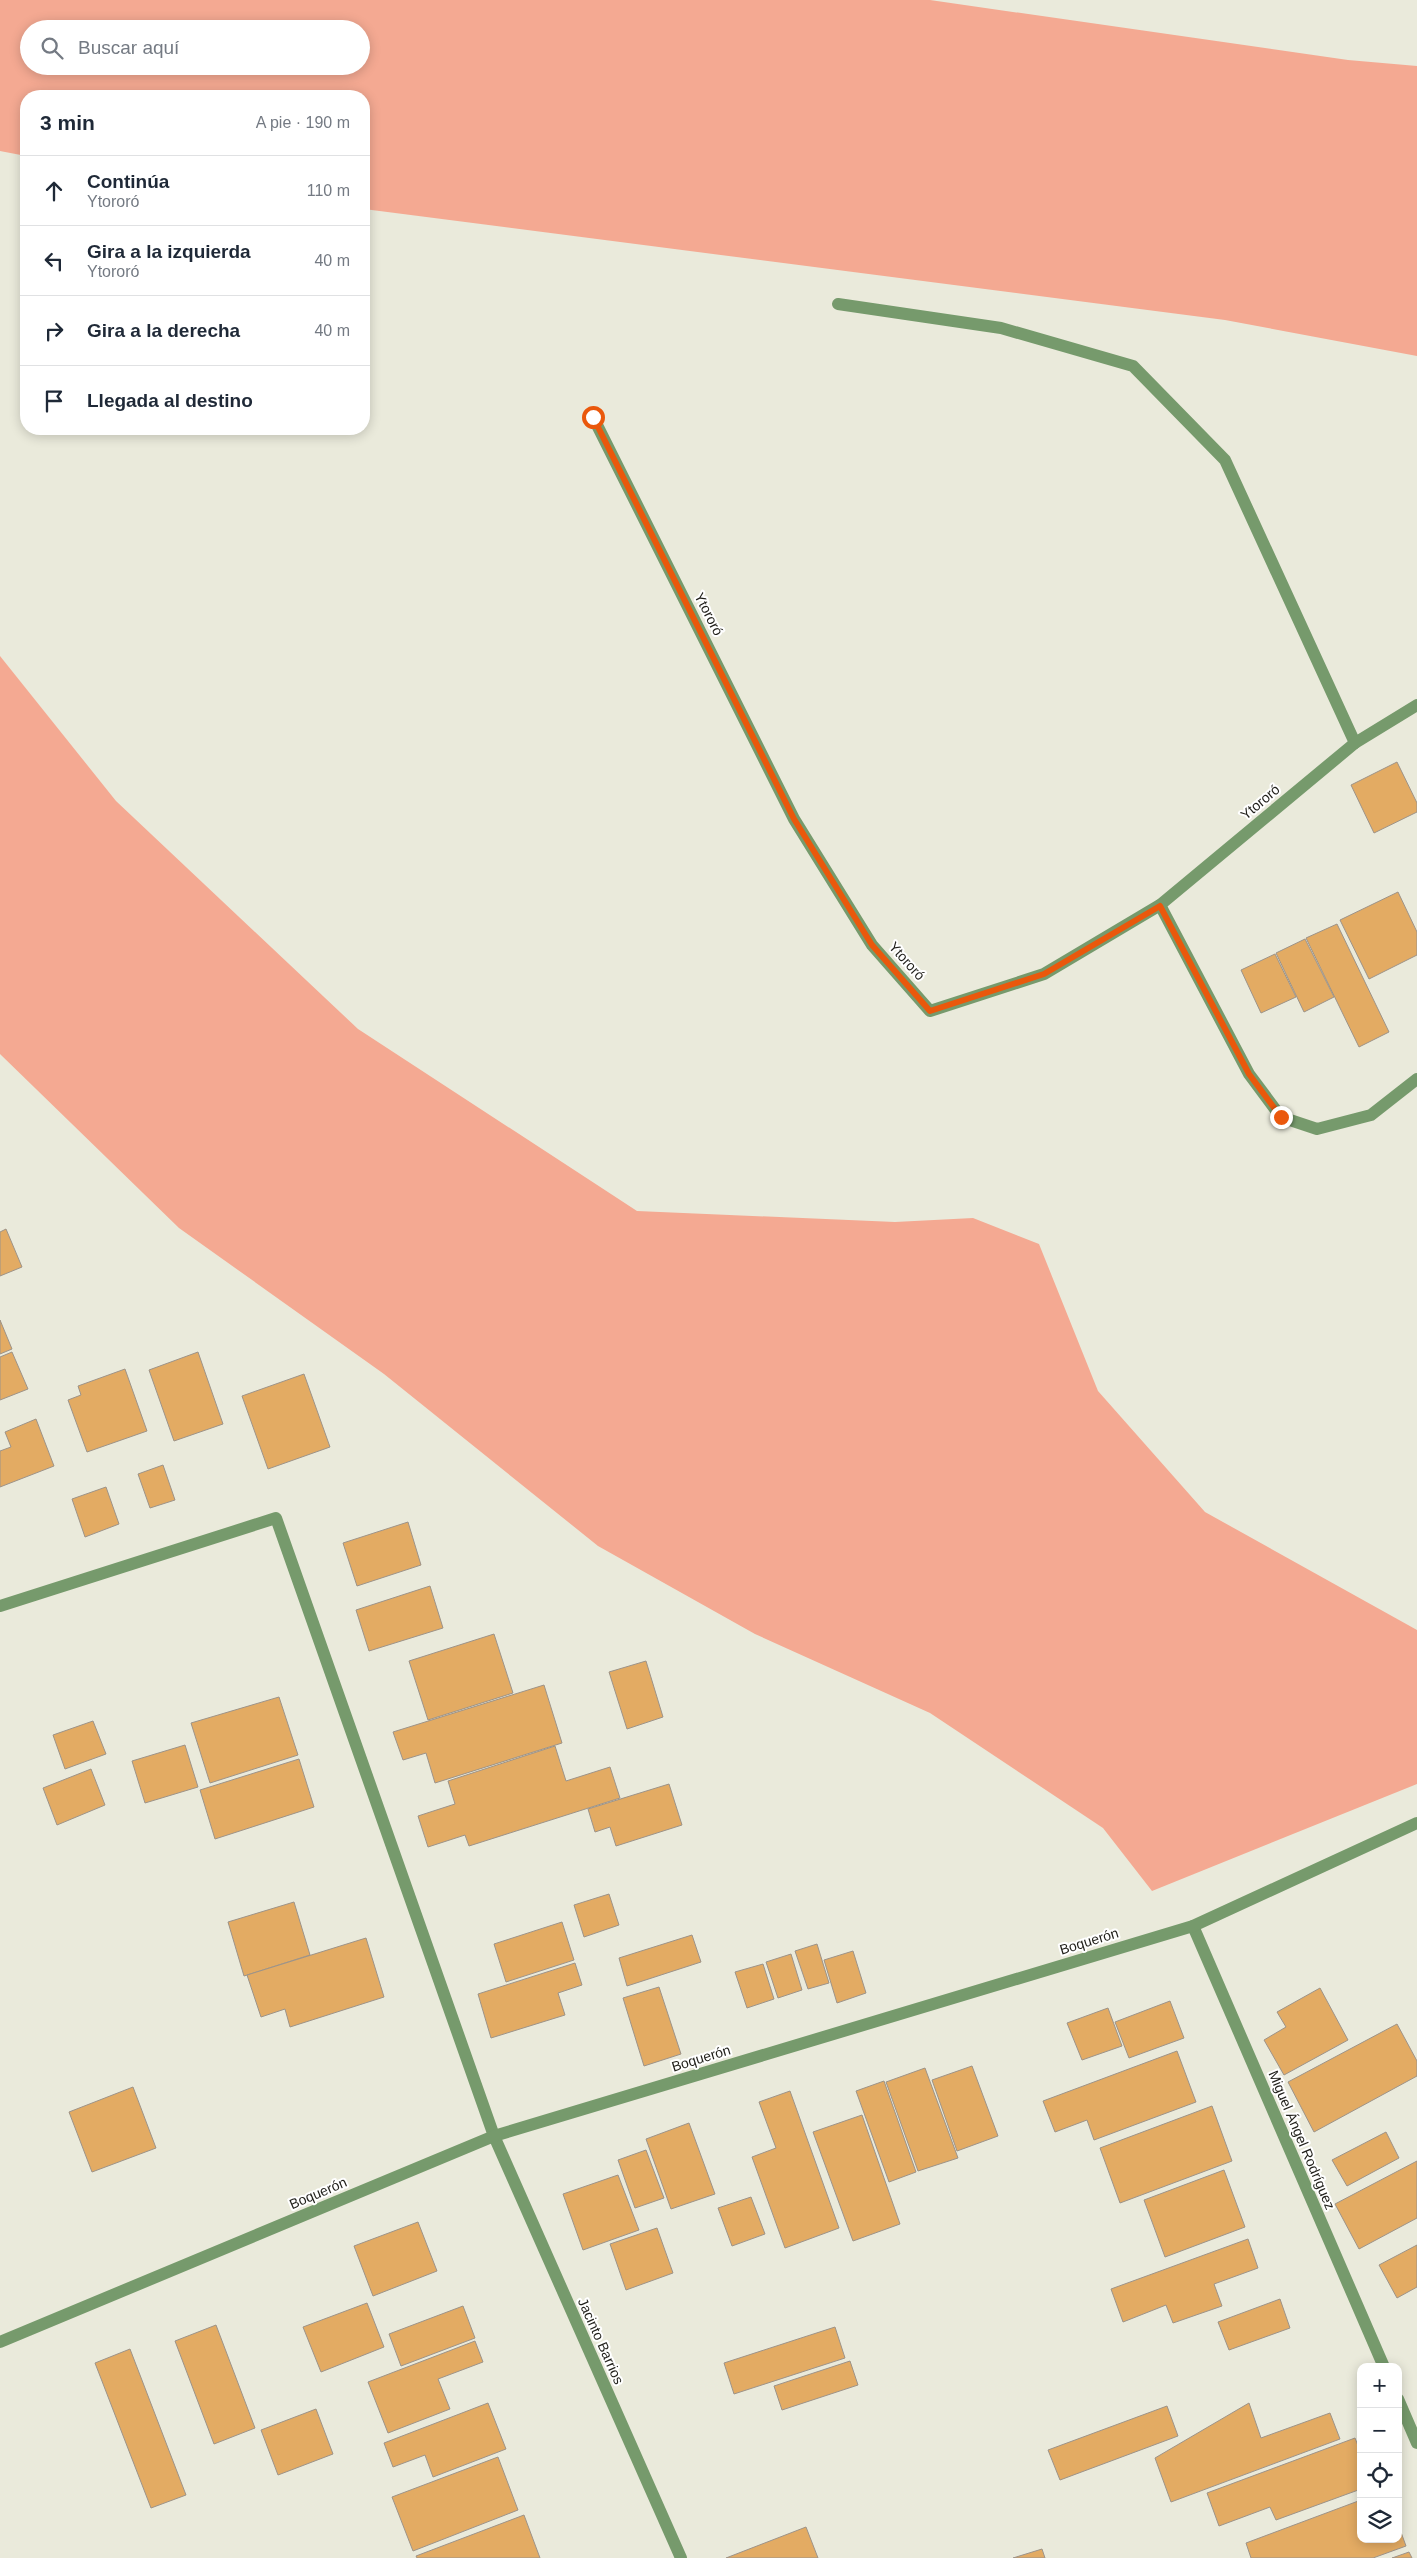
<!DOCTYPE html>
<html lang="es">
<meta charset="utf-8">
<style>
body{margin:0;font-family:Helvetica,sans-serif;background:#f2f2f3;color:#1f2937}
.controls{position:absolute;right:15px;bottom:15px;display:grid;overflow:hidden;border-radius:10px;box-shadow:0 2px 12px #0003}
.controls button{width:45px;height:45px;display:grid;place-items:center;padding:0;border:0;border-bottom:1px solid #e0e1e3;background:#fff;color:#1f2937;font:25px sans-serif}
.stop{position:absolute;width:15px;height:15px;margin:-11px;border:4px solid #ea580c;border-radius:50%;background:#fff}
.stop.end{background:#ea580c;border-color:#fff;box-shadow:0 1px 5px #0008}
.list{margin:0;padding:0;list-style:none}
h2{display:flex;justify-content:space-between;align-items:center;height:65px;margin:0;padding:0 20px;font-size:21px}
h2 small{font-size:16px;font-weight:400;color:#747a83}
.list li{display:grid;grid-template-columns:32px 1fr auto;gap:15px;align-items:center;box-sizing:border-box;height:70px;padding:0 20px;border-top:1px solid #e0e1e3}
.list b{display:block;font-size:19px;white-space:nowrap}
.list p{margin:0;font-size:16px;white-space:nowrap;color:#747a83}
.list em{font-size:16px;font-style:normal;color:#747a83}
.icon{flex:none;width:28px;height:28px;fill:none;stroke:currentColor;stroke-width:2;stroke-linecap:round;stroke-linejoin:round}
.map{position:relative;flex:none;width:1417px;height:2558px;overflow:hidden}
.search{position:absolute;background:#fff;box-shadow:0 2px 12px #0003;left:20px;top:20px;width:350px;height:55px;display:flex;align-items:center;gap:12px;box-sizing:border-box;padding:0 18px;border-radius:28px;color:#747a83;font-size:19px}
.panel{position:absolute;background:#fff;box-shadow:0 2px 12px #0003;left:20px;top:90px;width:350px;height:345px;border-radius:20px}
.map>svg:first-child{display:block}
.green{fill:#f4a992;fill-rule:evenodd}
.building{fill:#e3ab63;stroke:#9d9388}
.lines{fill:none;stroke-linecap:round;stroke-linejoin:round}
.service{stroke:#769a6c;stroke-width:12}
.minor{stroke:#769a6c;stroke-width:12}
.route{stroke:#ea580c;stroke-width:6}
.labels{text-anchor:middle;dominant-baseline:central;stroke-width:4;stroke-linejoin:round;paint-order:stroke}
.street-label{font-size:14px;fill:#1f1e19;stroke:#fff}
</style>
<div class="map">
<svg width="1417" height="2558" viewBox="0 0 1417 2558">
<rect width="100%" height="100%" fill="#eaeadb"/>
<g class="green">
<path d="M0,0h930l418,60 69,6v290l-192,-36 -861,-111v-113h-338v60l-26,-5zM29,29h332v37h-332z"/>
<polygon points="0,656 116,801 358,1029 637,1211 895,1222 973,1218 1039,1244 1098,1391 1205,1512 1417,1630 1417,1784 1152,1891 1103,1828 930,1713 755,1634 598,1546 384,1374 179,1228 0,1054"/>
</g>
<g class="building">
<polygon points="1397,762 1417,803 1417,812 1374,833 1351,785"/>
<polygon points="1398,892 1417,932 1417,955 1369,979 1340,920"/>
<polygon points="1337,924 1389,1032 1359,1047 1306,938"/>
<polygon points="1305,939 1334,997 1304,1012 1276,953"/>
<polygon points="1275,954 1296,997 1261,1013 1241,970"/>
<polygon points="6,1229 22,1267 0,1276 0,1232"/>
<polygon points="0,1320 12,1349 0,1354"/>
<polygon points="12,1352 28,1389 0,1400 0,1357"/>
<polygon points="198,1352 223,1424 174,1441 149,1370"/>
<polygon points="125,1369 147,1431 87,1452 68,1400 81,1395 78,1386"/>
<polygon points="304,1374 330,1447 268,1469 242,1396"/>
<polygon points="36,1419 54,1466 0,1487 0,1451 11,1447 5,1432"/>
<polygon points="163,1465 175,1500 150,1508 138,1474"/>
<polygon points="106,1487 119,1524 85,1537 72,1499"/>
<polygon points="408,1522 421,1565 357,1586 343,1543"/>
<polygon points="430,1586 443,1628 369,1651 356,1610"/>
<polygon points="494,1634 513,1693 428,1720 409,1661"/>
<polygon points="646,1661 663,1717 627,1729 609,1672"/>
<polygon points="544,1685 562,1743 435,1783 426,1753 403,1760 393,1732"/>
<polygon points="279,1697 298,1755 210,1783 191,1723"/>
<polygon points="93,1721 106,1754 65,1769 53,1735"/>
<polygon points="185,1745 198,1787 145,1803 132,1761"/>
<polygon points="555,1746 566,1781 610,1767 620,1798 469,1846 465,1835 428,1847 418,1816 455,1804 448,1781"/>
<polygon points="299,1759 314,1807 215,1839 200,1790"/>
<polygon points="91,1769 105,1805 57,1825 43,1788"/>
<polygon points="669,1784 682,1825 616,1846 610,1827 595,1832 588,1809"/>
<polygon points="609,1894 619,1925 584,1937 574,1905"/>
<polygon points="294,1902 310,1955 244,1976 228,1922"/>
<polygon points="562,1922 574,1960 506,1982 494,1944"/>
<polygon points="692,1935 701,1962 627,1986 619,1958"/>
<polygon points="366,1938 384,1997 290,2027 285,2009 261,2017 247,1975"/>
<polygon points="817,1944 829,1983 808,1989 795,1951"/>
<polygon points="853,1951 866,1993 837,2003 824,1960"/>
<polygon points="791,1954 802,1990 778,1998 766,1962"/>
<polygon points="575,1963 582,1985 558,1993 565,2015 491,2038 478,1994"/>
<polygon points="763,1964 774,1999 747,2008 735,1972"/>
<polygon points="659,1987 681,2054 644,2066 623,1998"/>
<polygon points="1320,1988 1348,2040 1284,2075 1264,2040 1286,2027 1277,2012"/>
<polygon points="1170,2001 1184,2038 1129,2058 1115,2022"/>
<polygon points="1108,2008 1122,2046 1082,2060 1067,2023"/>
<polygon points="1397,2024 1417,2061 1417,2076 1314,2132 1288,2082"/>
<polygon points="1177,2051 1196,2102 1094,2140 1087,2120 1055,2132 1043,2101"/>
<polygon points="972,2066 998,2136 957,2151 932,2080"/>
<polygon points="925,2068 958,2158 918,2171 886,2082"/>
<polygon points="884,2081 916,2172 889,2182 856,2091"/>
<polygon points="133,2087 156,2148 92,2172 69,2112"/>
<polygon points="790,2091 839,2228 785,2248 752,2157 776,2148 759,2102"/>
<polygon points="1212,2106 1232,2161 1120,2203 1100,2148"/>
<polygon points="862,2115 900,2224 853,2241 813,2132"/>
<polygon points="689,2123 715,2194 671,2209 646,2139"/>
<polygon points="1386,2132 1399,2158 1347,2186 1332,2160"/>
<polygon points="646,2150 664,2198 635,2208 618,2160"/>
<polygon points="1417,2161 1417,2218 1359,2249 1335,2204"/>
<polygon points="1224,2170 1245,2227 1165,2257 1144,2200"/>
<polygon points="618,2175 639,2230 583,2250 563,2194"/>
<polygon points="751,2197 765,2234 732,2246 718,2208"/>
<polygon points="418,2222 437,2271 373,2296 354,2246"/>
<polygon points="657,2228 673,2273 626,2290 610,2244"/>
<polygon points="1248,2239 1258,2268 1214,2284 1222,2306 1173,2323 1166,2305 1123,2322 1111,2289"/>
<polygon points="1417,2245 1417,2287 1397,2298 1379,2265"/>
<polygon points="1280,2299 1290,2328 1229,2350 1218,2322"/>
<polygon points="367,2303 384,2347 321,2372 303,2327"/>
<polygon points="463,2306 475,2338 401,2366 389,2334"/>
<polygon points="216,2325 255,2428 214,2444 175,2341"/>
<polygon points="835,2327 845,2358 734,2394 724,2363"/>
<polygon points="475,2341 483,2362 438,2379 450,2409 388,2433 368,2382"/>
<polygon points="130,2349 186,2495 151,2508 95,2363"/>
<polygon points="850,2361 858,2385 782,2410 774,2386"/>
<polygon points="488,2403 506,2449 433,2477 425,2455 393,2467 384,2443"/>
<polygon points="1249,2403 1261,2438 1330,2413 1340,2439 1171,2502 1155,2458"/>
<polygon points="1167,2406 1178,2436 1060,2480 1048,2450"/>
<polygon points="316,2409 333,2454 278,2475 261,2430"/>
<polygon points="1355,2438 1361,2453 1361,2489 1276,2520 1270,2507 1219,2526 1207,2493"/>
<polygon points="498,2457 518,2510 413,2551 392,2497"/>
<polygon points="1361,2500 1361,2539 1398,2539 1398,2524 1406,2546 1373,2558 1251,2558 1246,2543"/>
<polygon points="524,2515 540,2558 417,2558 416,2556"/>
<polygon points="806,2527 818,2558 726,2558"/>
<polygon points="1042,2549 1045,2558 1013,2558"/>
<polygon points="1409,2552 1412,2558 1392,2558"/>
</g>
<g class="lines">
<polyline class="service" points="1160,905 1249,1074 1281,1117 1317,1129 1371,1115 1417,1079"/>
<g class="minor">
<polyline points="838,304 1001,328 1133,366 1225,460 1355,743"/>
<polyline points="593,417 794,819 872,945 930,1011 1044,974 1160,905 1355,743 1417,705"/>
<polyline points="0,1606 276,1518 494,2136 681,2558"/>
<polyline points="1193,1926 1384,2367"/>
<polyline points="0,2342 494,2136 1193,1926 1417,1823"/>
<polyline points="1398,2399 1417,2443"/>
</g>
</g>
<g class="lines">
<polyline class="route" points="593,417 794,819 872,945 930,1011 1044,974 1160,906 1249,1074 1281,1117"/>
</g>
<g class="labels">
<g class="street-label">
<text transform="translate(709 614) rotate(63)">Ytororó</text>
<text transform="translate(1260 802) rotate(-40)">Ytororó</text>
<text transform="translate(907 961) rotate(48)">Ytororó</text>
<text transform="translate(1089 1941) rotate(-17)">Boquerón</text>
<text transform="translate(701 2058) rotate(-17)">Boquerón</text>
<text transform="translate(1302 2140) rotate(67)">Miguel Ángel Rodríguez</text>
<text transform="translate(318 2193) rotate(-23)">Boquerón</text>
<text transform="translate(601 2341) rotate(66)">Jacinto Barrios</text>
</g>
</g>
</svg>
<div class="controls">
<button>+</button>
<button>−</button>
<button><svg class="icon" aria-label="locate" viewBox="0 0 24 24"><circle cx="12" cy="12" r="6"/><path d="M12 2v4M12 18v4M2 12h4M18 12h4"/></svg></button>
<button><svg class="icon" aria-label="layers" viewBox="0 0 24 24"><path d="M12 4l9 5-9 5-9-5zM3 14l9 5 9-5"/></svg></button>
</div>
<div class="stop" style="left:593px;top:417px"></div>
<div class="stop end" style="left:1281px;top:1117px"></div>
<div class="search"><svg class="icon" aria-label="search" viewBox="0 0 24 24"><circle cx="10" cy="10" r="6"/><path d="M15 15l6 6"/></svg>Buscar aquí</div>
<section class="panel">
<h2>3 min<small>A pie · 190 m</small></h2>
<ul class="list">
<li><svg class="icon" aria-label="ahead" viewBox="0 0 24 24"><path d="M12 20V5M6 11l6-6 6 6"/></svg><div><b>Continúa</b><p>Ytororó</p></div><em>110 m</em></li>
<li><svg class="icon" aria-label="left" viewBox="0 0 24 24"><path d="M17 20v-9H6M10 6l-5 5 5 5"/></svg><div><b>Gira a la izquierda</b><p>Ytororó</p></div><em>40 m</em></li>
<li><svg class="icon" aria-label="right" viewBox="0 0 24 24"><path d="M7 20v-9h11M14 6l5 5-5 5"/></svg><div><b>Gira a la derecha</b></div><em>40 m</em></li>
<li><svg class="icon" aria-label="arrive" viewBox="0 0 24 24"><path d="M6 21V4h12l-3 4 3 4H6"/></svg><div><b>Llegada al destino</b></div></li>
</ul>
</section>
</div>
